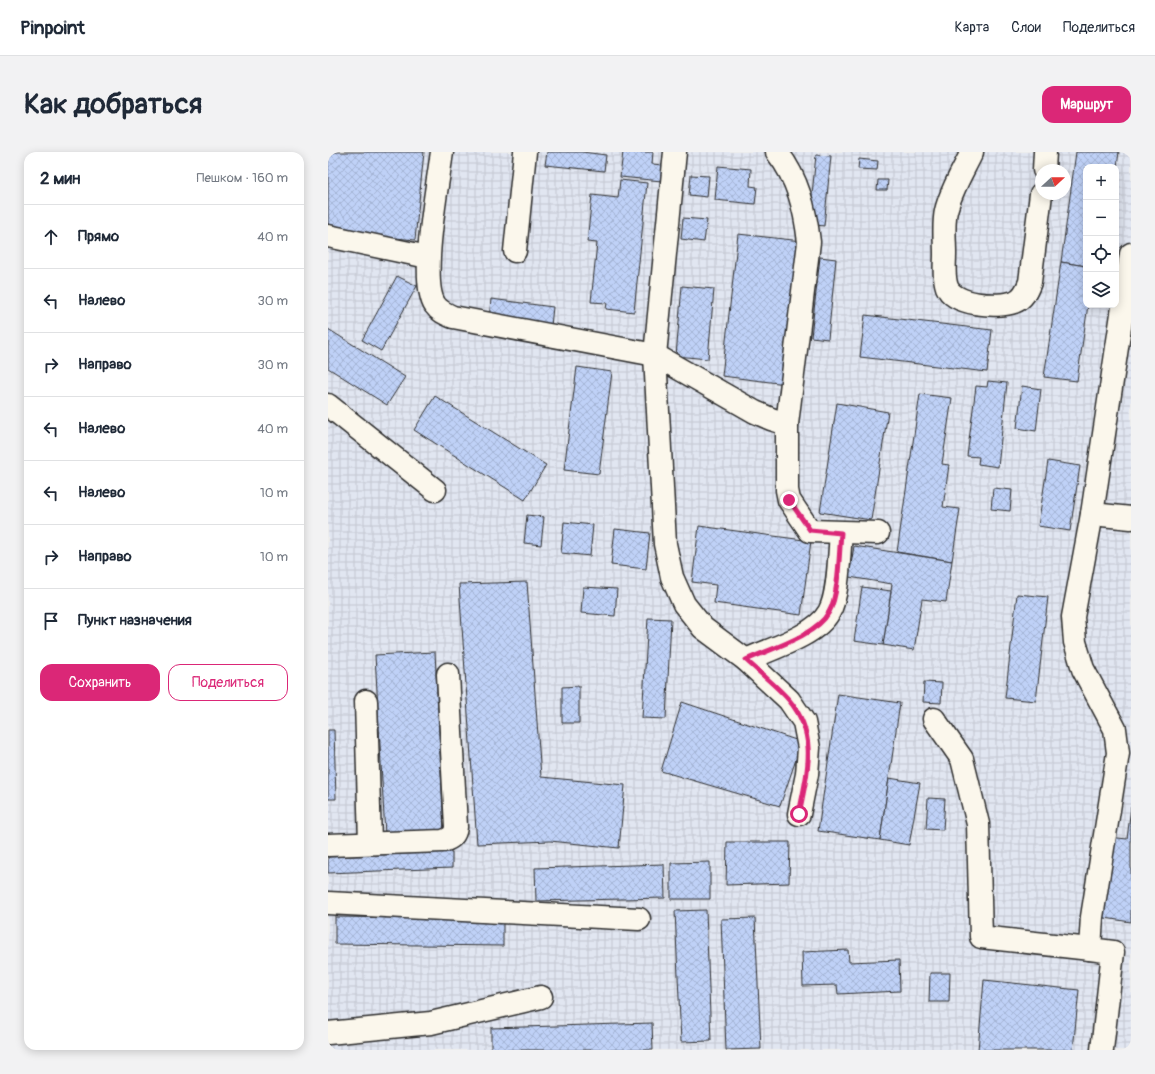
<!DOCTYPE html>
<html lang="ru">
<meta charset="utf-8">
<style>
body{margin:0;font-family:Pangolin,sans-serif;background:#f2f2f3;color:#1f2937}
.controls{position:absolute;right:12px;top:12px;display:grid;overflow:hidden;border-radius:8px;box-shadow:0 2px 10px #0003}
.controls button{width:36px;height:36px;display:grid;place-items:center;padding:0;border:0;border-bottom:1px solid #e0e1e3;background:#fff;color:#1f2937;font:20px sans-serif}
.compass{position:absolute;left:707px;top:12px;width:36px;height:36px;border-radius:50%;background:#fff;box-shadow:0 2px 10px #0003;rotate:69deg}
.stop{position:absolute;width:12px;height:12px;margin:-9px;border:3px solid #db2777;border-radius:50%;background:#fff}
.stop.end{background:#db2777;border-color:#fff;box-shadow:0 1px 4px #0008}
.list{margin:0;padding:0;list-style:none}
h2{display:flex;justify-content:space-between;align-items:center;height:52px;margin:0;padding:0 16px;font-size:17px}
h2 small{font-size:13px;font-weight:400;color:#747a83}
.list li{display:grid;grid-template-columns:26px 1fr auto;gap:12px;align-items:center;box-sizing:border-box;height:64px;padding:0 16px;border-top:1px solid #e0e1e3}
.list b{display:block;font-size:15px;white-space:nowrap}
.list em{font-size:13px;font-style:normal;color:#747a83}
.actions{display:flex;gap:8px;padding:12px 16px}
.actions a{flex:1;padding:9px 0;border:1px solid #db2777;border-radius:12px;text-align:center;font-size:14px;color:#db2777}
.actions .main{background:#db2777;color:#fff}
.icon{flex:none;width:22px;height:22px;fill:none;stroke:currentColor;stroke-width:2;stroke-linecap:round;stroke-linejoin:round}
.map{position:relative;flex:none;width:803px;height:898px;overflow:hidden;border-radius:12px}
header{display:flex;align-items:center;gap:24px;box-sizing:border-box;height:56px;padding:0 20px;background:#fff;border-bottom:1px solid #e0e1e3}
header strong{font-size:19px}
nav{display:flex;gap:22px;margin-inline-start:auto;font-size:14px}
.intro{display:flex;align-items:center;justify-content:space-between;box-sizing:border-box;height:96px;padding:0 24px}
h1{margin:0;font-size:28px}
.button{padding:10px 18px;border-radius:12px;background:#db2777;color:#fff;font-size:14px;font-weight:700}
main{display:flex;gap:24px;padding:0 24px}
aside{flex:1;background:#fff;border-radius:12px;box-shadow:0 2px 10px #0003}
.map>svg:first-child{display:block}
.industrial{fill:url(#industrial-grid);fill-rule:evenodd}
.building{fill:url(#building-cross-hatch);stroke:#2b2b2b}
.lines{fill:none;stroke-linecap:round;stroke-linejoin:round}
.minor-casing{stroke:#2b2b2b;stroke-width:25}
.minor{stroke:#fbf7ec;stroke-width:22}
.route{stroke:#db2777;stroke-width:5}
</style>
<header>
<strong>Pinpoint</strong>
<nav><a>Карта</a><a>Слои</a><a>Поделиться</a></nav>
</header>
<div class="intro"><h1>Как добраться</h1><a class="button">Маршрут</a></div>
<main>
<aside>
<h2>2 мин<small>Пешком · 160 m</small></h2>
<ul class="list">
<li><svg class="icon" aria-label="ahead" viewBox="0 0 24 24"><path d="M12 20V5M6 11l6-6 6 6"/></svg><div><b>Прямо</b></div><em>40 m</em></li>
<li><svg class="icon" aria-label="left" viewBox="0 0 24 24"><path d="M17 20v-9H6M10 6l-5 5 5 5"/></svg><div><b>Налево</b></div><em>30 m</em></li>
<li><svg class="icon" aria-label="right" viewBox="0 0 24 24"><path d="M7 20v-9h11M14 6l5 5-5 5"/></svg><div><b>Направо</b></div><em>30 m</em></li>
<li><svg class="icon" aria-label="left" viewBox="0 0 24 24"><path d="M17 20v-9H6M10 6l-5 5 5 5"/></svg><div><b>Налево</b></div><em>40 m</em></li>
<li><svg class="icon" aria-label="left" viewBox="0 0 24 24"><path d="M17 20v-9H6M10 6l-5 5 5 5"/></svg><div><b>Налево</b></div><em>10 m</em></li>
<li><svg class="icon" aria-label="right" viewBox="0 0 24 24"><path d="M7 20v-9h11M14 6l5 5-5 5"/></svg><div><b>Направо</b></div><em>10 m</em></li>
<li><svg class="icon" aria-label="arrive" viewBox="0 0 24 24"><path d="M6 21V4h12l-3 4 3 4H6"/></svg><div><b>Пункт назначения</b></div></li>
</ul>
<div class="actions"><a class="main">Сохранить</a><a>Поделиться</a></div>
</aside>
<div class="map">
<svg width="803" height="898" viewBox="0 0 803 898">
<defs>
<pattern id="industrial-grid" width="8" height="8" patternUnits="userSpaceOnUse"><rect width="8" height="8" fill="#e1e6f1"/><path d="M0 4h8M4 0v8" fill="none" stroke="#c1c5cf"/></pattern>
<pattern id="building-cross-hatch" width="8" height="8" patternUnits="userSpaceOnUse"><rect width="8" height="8" fill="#bfd1f7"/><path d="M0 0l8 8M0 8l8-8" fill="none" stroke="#a4b4d4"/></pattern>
</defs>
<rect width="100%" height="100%" fill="#efefee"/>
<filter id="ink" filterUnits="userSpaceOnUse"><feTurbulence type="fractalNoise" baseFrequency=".025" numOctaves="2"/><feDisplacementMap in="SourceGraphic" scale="8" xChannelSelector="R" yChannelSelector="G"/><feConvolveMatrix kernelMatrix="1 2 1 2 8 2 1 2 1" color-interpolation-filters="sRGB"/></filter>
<g filter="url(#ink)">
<path class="industrial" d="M0,0h803v898h-803zM758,15h30v138h-30zM713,18h24v24h-24z"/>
<g class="building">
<polygon points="0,0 96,0 87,88 0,79"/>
<polygon points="219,0 254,0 278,3 276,19 217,13"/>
<polygon points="295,0 325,0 324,12 335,13 334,29 292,25"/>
<polygon points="748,0 791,0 788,22 788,15 758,15 758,114 733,110"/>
<polygon points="488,3 503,4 496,74 481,72"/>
<polygon points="531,7 550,9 549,18 530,17"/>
<polygon points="390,14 423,17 422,34 429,35 427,52 387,48"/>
<polygon points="363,23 381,24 379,45 361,43"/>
<polygon points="292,28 319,31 306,160 278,157 279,151 263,150 269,91 259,90 264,43 290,46"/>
<polygon points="550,28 560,28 559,38 549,38"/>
<polygon points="355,66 379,68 376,90 353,87"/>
<polygon points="410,82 474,89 458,232 394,224"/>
<polygon points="492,105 508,107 500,187 483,185"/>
<polygon points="733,110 758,114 758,153 760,153 749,229 716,225"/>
<polygon points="69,124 89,134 53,199 34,188"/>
<polygon points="354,134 386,137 380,207 348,204"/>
<polygon points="163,147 225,155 223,174 161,167"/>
<polygon points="537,163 664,178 659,220 532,205"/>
<polygon points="0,177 77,225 59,253 0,216"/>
<polygon points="249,215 284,220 271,322 236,318"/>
<polygon points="660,229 679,231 670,315 650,312 651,305 639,304 648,234 659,235"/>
<polygon points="694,234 713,237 708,279 689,276"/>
<polygon points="592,242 624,246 614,312 621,313 615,355 632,357 624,409 569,400"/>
<polygon points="107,244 218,313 197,348 86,278"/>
<polygon points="509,251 560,260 543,368 492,360"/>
<polygon points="720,309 752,314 742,379 710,374"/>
<polygon points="665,336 684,338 682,359 663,357"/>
<polygon points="199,363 216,365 213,393 196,391"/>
<polygon points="236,370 265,373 262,404 233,401"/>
<polygon points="371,374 483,389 473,463 386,451 388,433 364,430"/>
<polygon points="287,377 322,381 318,417 283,413"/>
<polygon points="526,394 624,409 618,450 594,447 586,498 555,493 564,432 521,425"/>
<polygon points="199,430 213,625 297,633 291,696 222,689 149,692 131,432"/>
<polygon points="255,435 289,437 287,464 253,461"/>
<polygon points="534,435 563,439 555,493 526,489"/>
<polygon points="689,442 720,445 708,549 677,546"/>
<polygon points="320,466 343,467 338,567 314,566"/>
<polygon points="107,500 116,680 57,683 47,503"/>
<polygon points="596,530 614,531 613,551 595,550"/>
<polygon points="251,534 251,571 234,571 234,535"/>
<polygon points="510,542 572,551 552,688 490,679"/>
<polygon points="354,550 474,590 452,654 333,619"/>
<polygon points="0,578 6,578 8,647 0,647"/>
<polygon points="561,626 592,631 581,693 552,688"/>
<polygon points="600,646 617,647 615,678 598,677"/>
<polygon points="803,655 803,770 770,765 781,685 799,687"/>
<polygon points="399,690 462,690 461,731 398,733"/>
<polygon points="124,700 124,716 0,721 0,705"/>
<polygon points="382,710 382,747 343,747 343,711"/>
<polygon points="336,712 337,746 208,749 207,716"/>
<polygon points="378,758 383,889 353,890 347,759"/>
<polygon points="7,765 175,767 175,794 7,792"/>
<polygon points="427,766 433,897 398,898 393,767"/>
<polygon points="520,798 521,810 571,808 572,839 510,842 509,833 475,834 474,800"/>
<polygon points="602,821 622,821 621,850 601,850"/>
<polygon points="656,828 751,838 745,898 650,898"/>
<polygon points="324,871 325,898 163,898 163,876"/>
</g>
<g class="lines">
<defs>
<g id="minor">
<path d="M114,0c-4,31 -23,129 -7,153 5,7 11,9 18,12l202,38 100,57 16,7 16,5v66l2,10 21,31 68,2"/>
<polyline points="347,0 327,203 337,392 344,425 356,452 375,476 418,508 461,548 476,570 481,596 479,622 471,662"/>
<path d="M449,0c21,27 28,56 32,90l-22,182"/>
<path d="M644,0c-9,19 -21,38 -26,59 -3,13 -1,29 -1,43 0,11 -2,22 2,33 7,18 51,21 67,15 9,-3 13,-12 16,-20l11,-88"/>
<polyline points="716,18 717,0"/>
<polyline points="0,84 100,105"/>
<polyline points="187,99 197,0"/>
<polyline points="0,253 107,338"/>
<polyline points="764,362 803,366"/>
<path d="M418,508c24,-11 70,-24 83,-48 10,-17 10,-59 12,-79"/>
<polyline points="38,549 42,691"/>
<polyline points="606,567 634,607 650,672 653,785 762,797"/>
<path d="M0,693l115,-4c9,-3 12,-6 13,-14l-8,-153"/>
<polyline points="0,751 311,767"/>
<polyline points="0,881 103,871 213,845"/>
<polyline points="774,898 785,800 762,797 764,765 790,601 787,577 755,517 747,490 745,465 764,362 803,102"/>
</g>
</defs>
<use href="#minor" class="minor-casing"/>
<use href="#minor" class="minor"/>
</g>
</g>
<g class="lines" filter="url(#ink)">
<path class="route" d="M461,348l21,30 31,3c-2,20 -2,62 -12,79 -13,24 -59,37 -83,48 14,13 31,26 43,40 30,36 18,73 10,114"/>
</g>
</svg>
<div class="controls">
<button>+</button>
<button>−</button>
<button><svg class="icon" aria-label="locate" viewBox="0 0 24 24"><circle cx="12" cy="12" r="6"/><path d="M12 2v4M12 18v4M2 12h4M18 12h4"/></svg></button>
<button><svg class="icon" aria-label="layers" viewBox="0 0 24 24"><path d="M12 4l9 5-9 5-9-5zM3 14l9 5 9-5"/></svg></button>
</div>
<svg class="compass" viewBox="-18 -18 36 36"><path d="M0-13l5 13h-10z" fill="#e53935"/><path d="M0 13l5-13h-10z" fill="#747a83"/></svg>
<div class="stop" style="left:471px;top:662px"></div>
<div class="stop end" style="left:461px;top:348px"></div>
</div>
</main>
